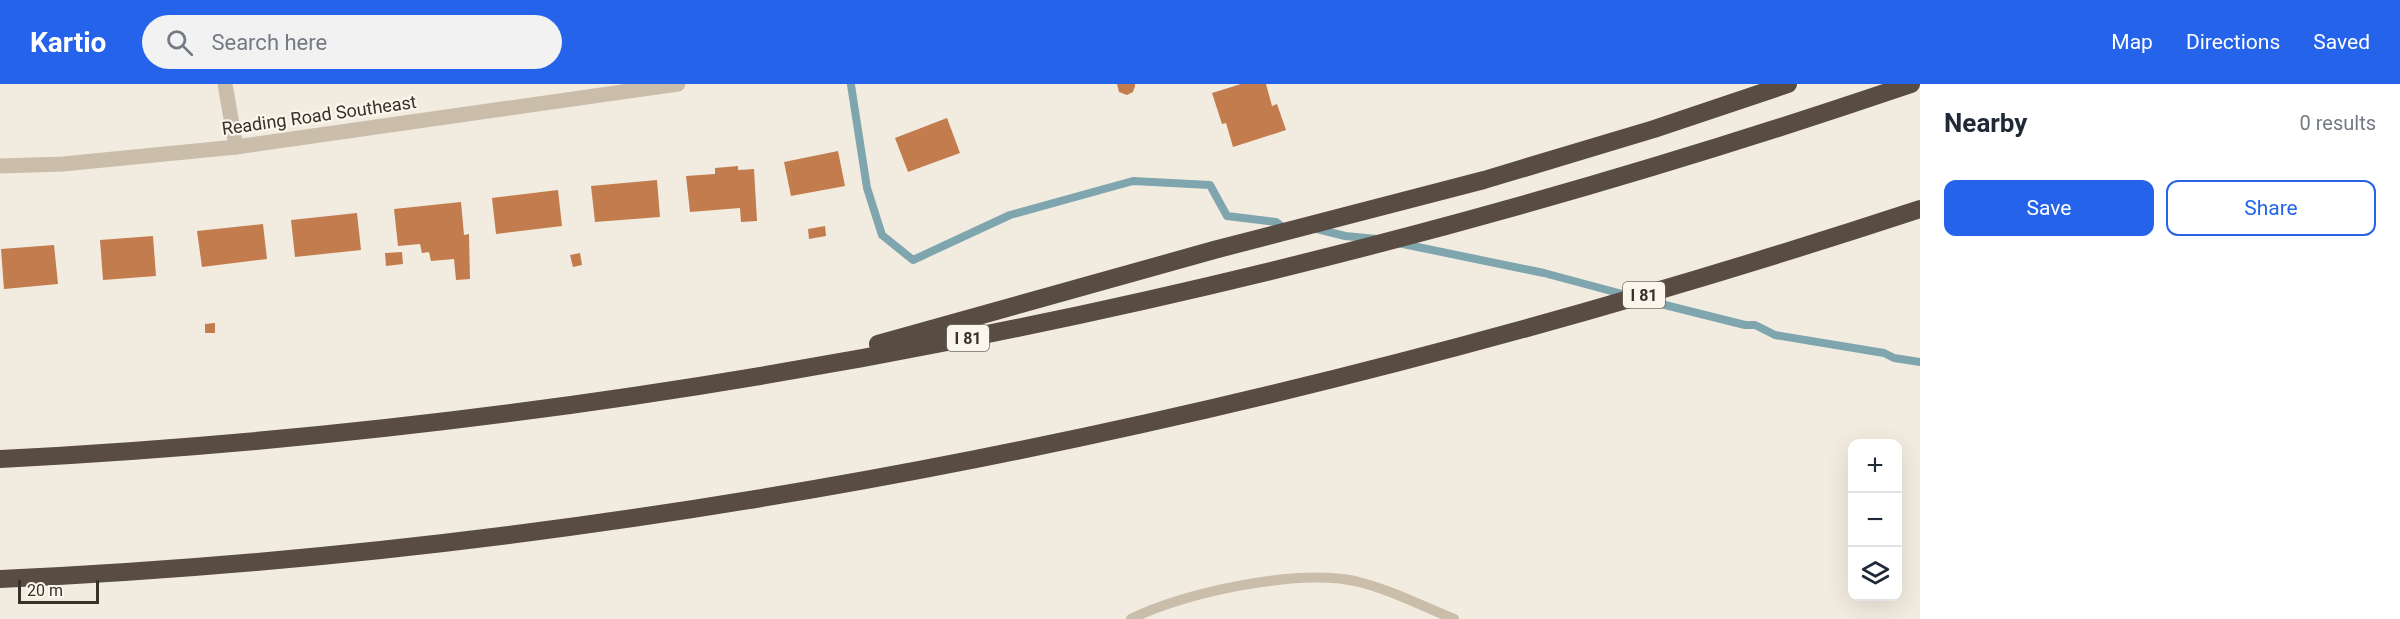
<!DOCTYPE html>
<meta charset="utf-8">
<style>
body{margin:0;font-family:Roboto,sans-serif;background:#f2f2f3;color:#1f2937}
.controls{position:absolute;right:18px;bottom:18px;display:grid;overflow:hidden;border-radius:12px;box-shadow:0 6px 24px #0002}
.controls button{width:54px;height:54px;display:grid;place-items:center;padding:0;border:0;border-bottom:2px solid #e0e1e3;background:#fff;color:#1f2937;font:30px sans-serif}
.scale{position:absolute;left:18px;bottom:15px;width:81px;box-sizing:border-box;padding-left:6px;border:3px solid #38312a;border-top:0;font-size:16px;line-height:21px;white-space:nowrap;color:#38312a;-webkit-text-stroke:4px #faf6ec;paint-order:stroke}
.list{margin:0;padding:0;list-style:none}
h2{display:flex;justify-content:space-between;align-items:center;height:78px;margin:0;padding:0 24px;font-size:26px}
h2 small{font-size:20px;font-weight:400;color:#747a83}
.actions{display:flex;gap:12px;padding:18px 24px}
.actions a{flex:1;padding:14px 0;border:2px solid #2563eb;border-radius:12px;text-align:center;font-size:21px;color:#2563eb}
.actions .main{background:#2563eb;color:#fff}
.icon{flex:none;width:33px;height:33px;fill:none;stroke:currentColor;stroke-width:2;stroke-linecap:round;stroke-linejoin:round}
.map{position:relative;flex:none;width:1920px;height:535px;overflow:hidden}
header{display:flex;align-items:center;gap:36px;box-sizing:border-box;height:84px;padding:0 30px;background:#2563eb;color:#fff}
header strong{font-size:28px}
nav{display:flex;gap:33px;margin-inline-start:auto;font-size:21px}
.search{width:420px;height:54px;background:#f2f2f3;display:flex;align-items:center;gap:15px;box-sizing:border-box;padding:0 21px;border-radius:33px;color:#747a83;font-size:22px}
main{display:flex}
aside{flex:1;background:#fff}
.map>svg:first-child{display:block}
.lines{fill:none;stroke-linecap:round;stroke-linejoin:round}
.stream{stroke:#7fa5af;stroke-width:8}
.building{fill:#c27c4e}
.service{stroke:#cabeab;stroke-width:10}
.minor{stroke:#cabeab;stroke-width:15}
.motorway{stroke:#594c42;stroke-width:18}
.labels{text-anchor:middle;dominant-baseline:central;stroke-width:4.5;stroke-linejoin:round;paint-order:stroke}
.shield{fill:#faf6ec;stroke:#726c64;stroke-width:1.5}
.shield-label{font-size:16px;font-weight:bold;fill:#38312a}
.street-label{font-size:18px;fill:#38312a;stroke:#faf6ec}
</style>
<header>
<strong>Kartio</strong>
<div class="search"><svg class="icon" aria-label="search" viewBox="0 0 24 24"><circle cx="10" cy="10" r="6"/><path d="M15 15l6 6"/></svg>Search here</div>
<nav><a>Map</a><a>Directions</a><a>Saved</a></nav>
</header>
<main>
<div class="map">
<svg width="1920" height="535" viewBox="0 0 1920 535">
<rect width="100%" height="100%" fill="#f2ece0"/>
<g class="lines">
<g class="stream">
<polyline points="851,1 867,104 882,151 913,176 1010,131 1133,97 1210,101 1227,132 1276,138 1285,145"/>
<polyline points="1313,144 1345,152 1377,155"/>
<polyline points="1398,159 1544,189 1626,211"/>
<polyline points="1641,215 1745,241 1755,241 1775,251 1884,269 1894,274 1920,278"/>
</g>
</g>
<g class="building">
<polygon points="1117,0 1135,0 1135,2 1133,8 1127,11 1119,8"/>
<polygon points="1241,0 1266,0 1272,22 1277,20 1286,46 1233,63 1226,39 1222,40 1212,9"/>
<polygon points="947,34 960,69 908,88 895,54"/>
<polygon points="838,67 845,102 791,112 784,78"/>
<polygon points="738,82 738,86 754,85 757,137 741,138 740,124 690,128 686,92 715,90 715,84"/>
<polygon points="657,96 660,133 595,138 591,102"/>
<polygon points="558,106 562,142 496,150 492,114"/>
<polygon points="461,118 464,151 469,150 470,195 456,196 454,175 431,177 429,168 422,169 420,160 398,162 394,125"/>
<polygon points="357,129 361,166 295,173 291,136"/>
<polygon points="263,140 267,175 202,183 197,147"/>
<polygon points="825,142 826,152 809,155 808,145"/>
<polygon points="153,152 156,192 103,196 100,156"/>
<polygon points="54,161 58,200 4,205 1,165"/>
<polygon points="402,168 403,180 386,182 385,169"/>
<polygon points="580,169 582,181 573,183 570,171"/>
<polygon points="215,239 215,249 205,249 205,240"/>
</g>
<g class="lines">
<path class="service" d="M1131,535c53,-27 166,-50 224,-38 34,8 67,25 99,38"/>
<g class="minor">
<polyline points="225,0 236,63"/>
<polyline points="0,82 63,80 236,63 678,0"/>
</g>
<g class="motorway">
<polyline points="878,260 1214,166 1484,96 1654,45 1788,0"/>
<path d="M0,375c651,-33 1294,-165 1911,-375"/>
<path d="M0,495c658,-30 1296,-165 1920,-370"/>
</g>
</g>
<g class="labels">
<g class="shield">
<rect x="1623" y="198" width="42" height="26" rx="4.5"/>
<rect x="947" y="241" width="42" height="26" rx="4.5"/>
</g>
<g class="shield-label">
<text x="1644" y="211">I 81</text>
<text x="968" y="254">I 81</text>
</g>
<g class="street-label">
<text transform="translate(319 31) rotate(-8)">Reading Road Southeast</text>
</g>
</g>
</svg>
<div class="controls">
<button>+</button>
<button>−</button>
<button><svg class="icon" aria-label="layers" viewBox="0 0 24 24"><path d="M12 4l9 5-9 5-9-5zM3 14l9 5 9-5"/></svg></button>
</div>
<div class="scale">20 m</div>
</div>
<aside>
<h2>Nearby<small>0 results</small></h2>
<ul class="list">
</ul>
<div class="actions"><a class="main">Save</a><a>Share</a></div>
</aside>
</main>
